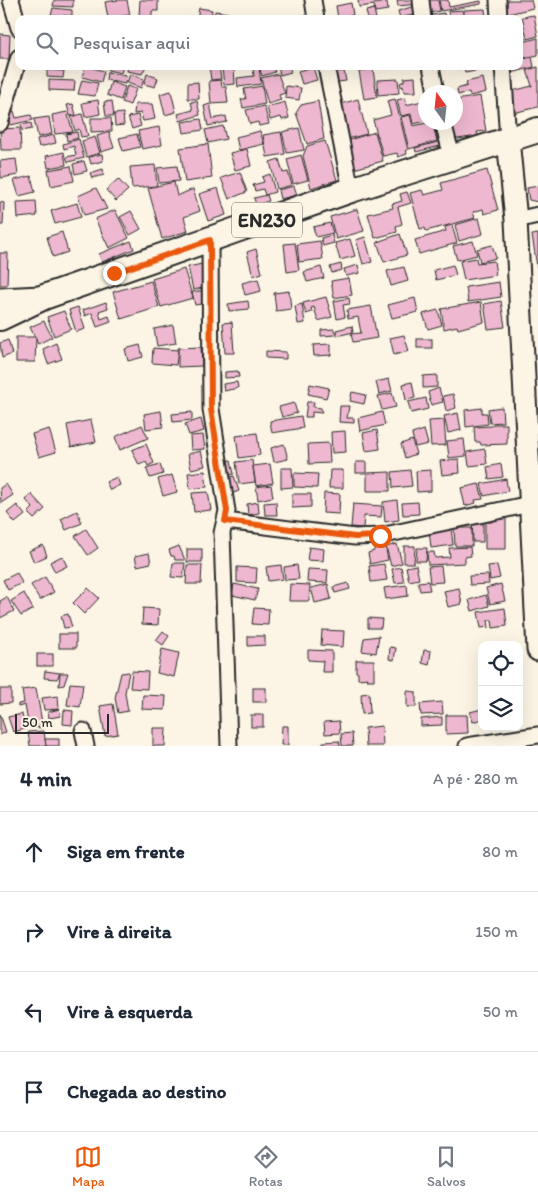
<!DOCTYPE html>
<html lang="pt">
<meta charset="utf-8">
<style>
body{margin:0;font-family:Itim,sans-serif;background:#f6f6f7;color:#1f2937}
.controls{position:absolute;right:15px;bottom:15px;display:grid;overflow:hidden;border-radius:10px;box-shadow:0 5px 20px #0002}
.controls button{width:45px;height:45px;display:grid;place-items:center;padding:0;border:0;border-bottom:1px solid #e0e1e3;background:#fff;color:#1f2937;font:25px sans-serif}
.compass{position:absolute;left:418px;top:85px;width:45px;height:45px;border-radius:50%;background:#fff;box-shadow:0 5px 20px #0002;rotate:345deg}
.scale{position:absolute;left:15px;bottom:12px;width:94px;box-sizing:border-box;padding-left:5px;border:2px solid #2b2b2b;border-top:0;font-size:14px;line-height:18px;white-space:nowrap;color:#2b2b2b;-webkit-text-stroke:4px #fcf5e5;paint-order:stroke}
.stop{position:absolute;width:15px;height:15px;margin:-11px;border:4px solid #ea580c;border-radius:50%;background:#fff}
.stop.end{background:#ea580c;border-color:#fff;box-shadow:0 1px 5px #0008}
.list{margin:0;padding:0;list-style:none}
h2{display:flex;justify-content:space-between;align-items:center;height:65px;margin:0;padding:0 20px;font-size:21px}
h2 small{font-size:16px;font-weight:400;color:#747a83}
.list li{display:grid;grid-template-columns:32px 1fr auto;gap:15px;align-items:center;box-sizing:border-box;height:80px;padding:0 20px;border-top:1px solid #e0e1e3}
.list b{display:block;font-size:19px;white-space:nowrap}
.list em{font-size:16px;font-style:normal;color:#747a83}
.icon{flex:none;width:28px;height:28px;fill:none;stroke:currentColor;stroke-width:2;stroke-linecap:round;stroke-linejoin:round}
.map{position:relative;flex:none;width:538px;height:746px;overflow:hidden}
.search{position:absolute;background:#fff;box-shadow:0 5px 20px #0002;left:15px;right:15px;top:15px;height:55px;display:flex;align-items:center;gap:12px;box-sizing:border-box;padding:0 18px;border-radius:10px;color:#747a83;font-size:19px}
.sheet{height:385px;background:#fff}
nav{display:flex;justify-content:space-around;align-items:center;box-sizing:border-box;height:70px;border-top:1px solid #e0e1e3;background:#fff;font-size:14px;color:#747a83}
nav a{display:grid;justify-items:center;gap:2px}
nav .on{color:#ea580c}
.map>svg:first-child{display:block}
.building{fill:#eeb8d0;stroke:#2b2b2b}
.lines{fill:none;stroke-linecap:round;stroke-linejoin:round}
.street-casing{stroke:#2b2b2b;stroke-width:19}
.secondary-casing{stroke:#2b2b2b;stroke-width:25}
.primary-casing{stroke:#2b2b2b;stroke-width:28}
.street{stroke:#fcf5e5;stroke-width:15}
.secondary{stroke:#fcf5e5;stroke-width:21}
.primary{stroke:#fcf5e5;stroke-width:24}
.route{stroke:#ea580c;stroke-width:6}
.labels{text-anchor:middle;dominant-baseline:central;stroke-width:4;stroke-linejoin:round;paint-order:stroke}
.shield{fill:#fcf5e5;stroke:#6a6863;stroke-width:1}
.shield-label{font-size:20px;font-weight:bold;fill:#2b2b2b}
</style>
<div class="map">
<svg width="538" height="746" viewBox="0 0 538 746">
<rect width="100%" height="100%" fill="#fcf5e5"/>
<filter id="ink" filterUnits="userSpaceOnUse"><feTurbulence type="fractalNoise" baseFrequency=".02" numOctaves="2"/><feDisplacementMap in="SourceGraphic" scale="10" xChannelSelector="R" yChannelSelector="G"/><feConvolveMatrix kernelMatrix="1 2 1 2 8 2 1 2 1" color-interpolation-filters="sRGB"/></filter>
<g filter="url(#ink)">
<g class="building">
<polygon points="54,0 73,0 73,7 53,6"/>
<polygon points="118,0 127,0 130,15 108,18 105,2"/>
<polygon points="140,0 158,0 158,11 152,11 152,18 139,17"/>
<polygon points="358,0 374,0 375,4 387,2 388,10 375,12 374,5 359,7"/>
<polygon points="397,0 417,0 418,4 398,6"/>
<polygon points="427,0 438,0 440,11 429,13"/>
<polygon points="439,0 448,0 449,7 481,1 481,4 441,11"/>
<polygon points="508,0 531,0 533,8 504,15 502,3 508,1"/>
<polygon points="351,3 353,15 338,18 336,6"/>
<polygon points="415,6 418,17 413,19 412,15 400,18 398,11"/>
<polygon points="53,8 72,10 72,16 51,15"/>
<polygon points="199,8 212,10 211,19 197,19"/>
<polygon points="374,9 376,19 368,19 366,11"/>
<polygon points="485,9 486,19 464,19 464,10"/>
<polygon points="463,10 463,19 449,19 448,11"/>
<polygon points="215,11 229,13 228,19 214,19"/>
<polygon points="444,13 445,19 431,19 431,15"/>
<polygon points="534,15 538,36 527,39 522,17"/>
<polygon points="0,34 10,35 9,59 0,59"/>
<polygon points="538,38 538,55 519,59 519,43"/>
<polygon points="532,57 534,67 508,74 506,66 519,66 519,60"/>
<polygon points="85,66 104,71 101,82 82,77"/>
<polygon points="109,66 123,66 121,73 108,70"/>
<polygon points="128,66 136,68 137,66 146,66 142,74 127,71"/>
<polygon points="209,66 219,66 221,79 211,80"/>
<polygon points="263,66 273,66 275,72 262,76 259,67"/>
<polygon points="278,66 289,66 291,72 280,75"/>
<polygon points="458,66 481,66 481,70 465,73 464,68 458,69"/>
<polygon points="234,67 235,84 224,85 222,68"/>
<polygon points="259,67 261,84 238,87 237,78 254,76 253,68"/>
<polygon points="313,67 317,80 302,84 298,71"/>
<polygon points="538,67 538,107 513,113 508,92 532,86 527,70"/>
<polygon points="373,69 377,97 364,99 359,71"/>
<polygon points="47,70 64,71 63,78 47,77"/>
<polygon points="344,71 346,81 330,83 328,73"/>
<polygon points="107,72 126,76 125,84 106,80"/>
<polygon points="130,74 144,79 141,88 127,83"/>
<polygon points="147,74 158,78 155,87 144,84"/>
<polygon points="278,74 285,93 279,95 281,100 268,104 261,78"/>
<polygon points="415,77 416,92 404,92 403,86 401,87 400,83 404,81 404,78"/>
<polygon points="483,78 486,92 470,96 469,92 458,95 457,89 467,86 466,82"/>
<polygon points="398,79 399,93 378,95 377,80"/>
<polygon points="49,80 75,81 74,91 49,90"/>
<polygon points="82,80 98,83 95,96 78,94"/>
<polygon points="221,80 222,87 226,87 228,103 211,104 209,81"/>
<polygon points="111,82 125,87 121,100 107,95"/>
<polygon points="198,82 199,99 188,99 188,83"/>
<polygon points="127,86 136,89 130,105 122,102"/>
<polygon points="262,86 265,104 243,108 241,99 246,99 244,89"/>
<polygon points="286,86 301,88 299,100 285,98"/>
<polygon points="171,91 176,112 165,115 160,94"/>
<polygon points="480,96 486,131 477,132 478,136 451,140 448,122 456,122 456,100"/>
<polygon points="405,98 406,105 426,100 426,121 413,124 411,114 401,116 397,100"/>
<polygon points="358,99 367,134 343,140 334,106"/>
<polygon points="395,99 408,150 406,150 407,154 398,157 397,153 383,156 373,120 391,115 387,101"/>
<polygon points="98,100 100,114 85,117 82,103"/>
<polygon points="112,101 114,116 106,116 104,102"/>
<polygon points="197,101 200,115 180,121 178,114 193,110 191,102"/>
<polygon points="318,101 324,139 307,144 296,113 301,105"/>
<polygon points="285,102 289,118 282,120 281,117 270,120 267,107"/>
<polygon points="73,104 76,115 70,116 67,105"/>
<polygon points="135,104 152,104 155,119 143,121 141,113 134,114"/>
<polygon points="210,104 213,119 226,116 227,122 208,126 204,106"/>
<polygon points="264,106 269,124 259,126 258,122 250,124 246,110"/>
<polygon points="14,111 16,118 31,115 33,120 11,125 8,112"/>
<polygon points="67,112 73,132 55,134 52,115"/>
<polygon points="123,113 124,125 115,126 114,114"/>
<polygon points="82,114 88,136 81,137 79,129 75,131 71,117"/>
<polygon points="138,115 141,126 132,129 128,117"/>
<polygon points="410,115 413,126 432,122 437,141 409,149 401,117"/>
<polygon points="49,117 52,134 38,137 34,119"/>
<polygon points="91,118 111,118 112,131 91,132"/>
<polygon points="201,119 203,130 184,133 182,122"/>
<polygon points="433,122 439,122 444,145 416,152 415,148 438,142"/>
<polygon points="31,123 32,129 22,131 21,125"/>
<polygon points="223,126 226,139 208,143 205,130"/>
<polygon points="159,127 162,145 142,149 138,131"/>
<polygon points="20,128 21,150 1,150 0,129"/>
<polygon points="299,128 304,150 287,153 282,132"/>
<polygon points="260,131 264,144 239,150 236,137"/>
<polygon points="77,132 78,138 67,141 66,134"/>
<polygon points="109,132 114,148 101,152 97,136"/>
<polygon points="281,132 285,154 267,157 263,135"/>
<polygon points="375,132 383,161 350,170 343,142"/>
<polygon points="137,134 140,147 123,151 119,138"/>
<polygon points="54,135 56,143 39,147 37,139"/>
<polygon points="95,137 100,153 86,157 82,141"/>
<polygon points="79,139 84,158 68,162 66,157 76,155 74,146 64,149 63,144"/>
<polygon points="325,141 337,180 311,188 303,156 307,146"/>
<polygon points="208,144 212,178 185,182 180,148"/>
<polygon points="247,149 251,166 235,170 230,153"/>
<polygon points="64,152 66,165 48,168 46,156"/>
<polygon points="102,154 103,161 91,164 89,157"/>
<polygon points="301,155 308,180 293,184 287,159"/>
<polygon points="16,159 18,175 1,178 0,161"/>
<polygon points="279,159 283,173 288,172 292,185 277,189 270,162"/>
<polygon points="84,161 87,171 75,174 73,164"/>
<polygon points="155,165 157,186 132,188 130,167"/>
<polygon points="71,166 74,181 51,186 48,170"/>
<polygon points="177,166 179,181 159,183 157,168"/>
<polygon points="103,169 104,175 92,178 90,173"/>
<polygon points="487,170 498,210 484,214 483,209 473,212 475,218 426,231 425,228 420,229 410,193 422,190 424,195 443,190 441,183"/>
<polygon points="240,172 247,192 229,199 221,178"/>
<polygon points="270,174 275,192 265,195 263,189 255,191 253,185 264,182 262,177"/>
<polygon points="31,176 35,192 19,196 14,180"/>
<polygon points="118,179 128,190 116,201 106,190"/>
<polygon points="174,182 177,196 193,189 200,211 184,217 188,231 162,239 148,188"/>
<polygon points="294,186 297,195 280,199 278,190"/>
<polygon points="538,186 538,202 529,200 527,188"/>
<polygon points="96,188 107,209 84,215 78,196"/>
<polygon points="218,188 226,215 208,221 199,194"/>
<polygon points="407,192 411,203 398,207 402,224 396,226 397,232 375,238 368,214 393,208 392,204 402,201 400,194"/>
<polygon points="267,195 269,201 256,205 254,198"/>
<polygon points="36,201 37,216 18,218 17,202"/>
<polygon points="0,202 4,203 3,225 0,225"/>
<polygon points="77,203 81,217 55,224 51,211"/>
<polygon points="357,209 364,231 336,239 330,217"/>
<polygon points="115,210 129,238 109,248 95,219"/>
<polygon points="131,211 141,229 130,235 120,217"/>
<polygon points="479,218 483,234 459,241 455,225"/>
<polygon points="330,223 333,233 316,237 313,227"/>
<polygon points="452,225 457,243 419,254 415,240 446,231 445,227"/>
<polygon points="62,232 68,252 53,257 47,237"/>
<polygon points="400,234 407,255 384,262 377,242"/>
<polygon points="538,234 538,267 537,267 532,235"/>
<polygon points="332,235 334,243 323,246 321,238"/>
<polygon points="365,237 372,262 363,264 356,240"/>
<polygon points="350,239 355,256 340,260 335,243"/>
<polygon points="131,241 134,249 102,262 99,254"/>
<polygon points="320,241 323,259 299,262 297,244"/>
<polygon points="473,241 477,255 457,260 453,246"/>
<polygon points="295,243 299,270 287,272 284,244"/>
<polygon points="492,245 496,258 480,262 477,249"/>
<polygon points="256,249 262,273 253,276 247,252"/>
<polygon points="0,253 8,253 7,285 0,285"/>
<polygon points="476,258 477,263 494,261 496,275 464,280 460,261"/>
<polygon points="202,264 208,287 193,290 188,267"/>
<polygon points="341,264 342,270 332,273 330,267"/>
<polygon points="358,265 360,273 346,276 344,269"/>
<polygon points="453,265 456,275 436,280 434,270"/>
<polygon points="321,267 324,278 307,282 304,272"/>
<polygon points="404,267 408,281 391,286 387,271"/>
<polygon points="184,269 193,298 161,307 152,279"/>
<polygon points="349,278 352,295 334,298 331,281"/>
<polygon points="258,279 261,291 245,295 242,283"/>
<polygon points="151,281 159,307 121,319 113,292"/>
<polygon points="499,282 501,297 468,302 466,287"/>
<polygon points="206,290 208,303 195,305 192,292"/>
<polygon points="289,291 291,309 276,311 274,293"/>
<polygon points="326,297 332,317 318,321 314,307 311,308 312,312 306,314 303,303"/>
<polygon points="349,298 350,304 343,305 345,317 337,319 334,301"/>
<polygon points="415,298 418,312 392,318 388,305"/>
<polygon points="248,301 249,309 229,311 228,304"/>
<polygon points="501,301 505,327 488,329 484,304"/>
<polygon points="106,302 108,308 99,311 101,319 109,316 111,322 97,327 92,313 85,316 83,310"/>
<polygon points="481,302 484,322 458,329 457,326 444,329 441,309"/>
<polygon points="302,304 305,323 298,324 295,306"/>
<polygon points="371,306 377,338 353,342 351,334 361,333 358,317 348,319 347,310"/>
<polygon points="78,307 85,329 76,332 69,310"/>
<polygon points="438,310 442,325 428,329 423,314"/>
<polygon points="64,311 71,329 54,336 47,317"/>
<polygon points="44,321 52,337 38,344 30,327"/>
<polygon points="232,322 234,353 225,353 223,323"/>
<polygon points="173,325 176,343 157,346 154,329"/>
<polygon points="352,326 353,332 337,336 336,330"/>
<polygon points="334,329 335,335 321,336 321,330"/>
<polygon points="404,335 409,351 394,355 390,338"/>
<polygon points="16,337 36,337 35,362 16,362"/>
<rect x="417" y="339" width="15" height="9"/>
<polygon points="8,340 12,354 2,358 0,343"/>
<polygon points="56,343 62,359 48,364 43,349"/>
<polygon points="331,344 331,355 314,356 313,345"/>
<polygon points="140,345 143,357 128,361 125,349"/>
<polygon points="201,347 202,366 178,367 178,348"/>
<polygon points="153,348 178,350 176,365 152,363"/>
<polygon points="266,351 286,352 286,359 266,358"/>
<polygon points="238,371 239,377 225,378 225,372"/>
<polygon points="437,375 437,387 423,388 423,376"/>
<polygon points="389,379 392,391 379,394 376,382"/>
<polygon points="237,382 238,388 224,391 223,384"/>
<polygon points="412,382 415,398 406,400 403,384"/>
<polygon points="310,384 329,388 326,398 308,394"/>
<polygon points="439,388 443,402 431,405 428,392"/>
<polygon points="352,392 366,395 364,404 350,401"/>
<polygon points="392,393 396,407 382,410 378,396"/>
<polygon points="453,394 456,408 446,411 443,396"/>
<polygon points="426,398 428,409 411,413 408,402"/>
<polygon points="307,402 314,402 313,407 321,408 322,413 312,412 312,417 305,417"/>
<polygon points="294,403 297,413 282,417 279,407"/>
<polygon points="340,406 349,406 347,418 354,418 354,423 339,422"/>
<polygon points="502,407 503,422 490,423 488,409"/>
<polygon points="482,408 482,413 487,413 488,424 466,427 465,410"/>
<polygon points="161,411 163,427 146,429 144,414"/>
<polygon points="192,412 192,420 173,422 172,414"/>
<polygon points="382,412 385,425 360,431 358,418"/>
<polygon points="458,413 461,430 448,433 444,416"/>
<polygon points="301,416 303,428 272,433 270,421"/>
<polygon points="201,419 204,431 189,435 185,424"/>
<polygon points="91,420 96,442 71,447 67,425"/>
<polygon points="444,420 446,445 431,446 429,421"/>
<polygon points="493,424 507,424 507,444 481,445 480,442 475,442 474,427 492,426"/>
<polygon points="142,425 148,438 120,450 115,437"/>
<polygon points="49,429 56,452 39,457 32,434"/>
<polygon points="377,430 380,449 366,451 363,433"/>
<polygon points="424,430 428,444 415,447 412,434"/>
<polygon points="345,431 346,452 332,453 331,432"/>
<polygon points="257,433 260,455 239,458 236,436"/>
<polygon points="203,435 205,449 191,450 190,436"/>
<polygon points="464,439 466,456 449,458 447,441"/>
<polygon points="412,440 416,454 405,458 401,444"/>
<polygon points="329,443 330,463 309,464 308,444"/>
<polygon points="146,444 154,463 148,466 146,462 139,465 132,450"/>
<polygon points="284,444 288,459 274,462 271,448"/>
<polygon points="485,449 487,464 469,466 467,452"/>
<polygon points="201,451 205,466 191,469 188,454"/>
<polygon points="459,459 460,473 442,475 440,461"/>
<polygon points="231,460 234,474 223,477 219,462"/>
<polygon points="252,460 255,482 239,484 236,462"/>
<rect x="356" y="462" width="10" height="11"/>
<polygon points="160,464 163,474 150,478 146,468"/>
<polygon points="270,464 273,483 256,486 253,466"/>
<polygon points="501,464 503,477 489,479 487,467"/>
<polygon points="281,468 292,468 293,487 281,488"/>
<polygon points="330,470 343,470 343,488 329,488"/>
<polygon points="410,470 412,486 393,488 392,472"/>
<polygon points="431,470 431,491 417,492 416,471"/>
<polygon points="205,471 207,487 190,489 188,473"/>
<polygon points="390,472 390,491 367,491 367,473"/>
<polygon points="294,473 318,474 317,488 294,487"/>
<polygon points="172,475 177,492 163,496 158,479"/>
<polygon points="234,476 239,491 228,495 223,479"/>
<polygon points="117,477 120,485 110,490 106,482"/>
<polygon points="506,479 508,491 484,496 481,484"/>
<polygon points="6,484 13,495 1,503 0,488"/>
<polygon points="479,484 483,499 475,500 476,503 465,506 461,488"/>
<polygon points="271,485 273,497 258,500 256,487"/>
<polygon points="208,492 211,510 194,512 192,493"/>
<polygon points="324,493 340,494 339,514 323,513"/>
<polygon points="31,494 45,509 34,519 28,513 33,508 26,500"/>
<polygon points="292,494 311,494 311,507 292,508"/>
<polygon points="397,500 399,520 385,522 383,502"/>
<polygon points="258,502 259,513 248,515 247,504"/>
<polygon points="276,502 277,515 265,515 264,503"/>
<polygon points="418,502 419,514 403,515 402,503"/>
<polygon points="353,504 382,506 381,517 364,516 363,528 351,527"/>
<polygon points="17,505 25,515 15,523 7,513"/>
<polygon points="77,511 82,523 66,530 61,519"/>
<polygon points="472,518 483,518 483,542 473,542"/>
<polygon points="493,518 506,518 506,549 485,549 485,522 492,522"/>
<polygon points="451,527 453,545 431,548 429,530"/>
<polygon points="454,528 472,528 472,546 455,546"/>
<polygon points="86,529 98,548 88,555 75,536"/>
<polygon points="385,544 388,560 370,564 368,553 374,551 374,547"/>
<polygon points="397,544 402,563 391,566 386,547"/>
<polygon points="43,545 47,556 34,562 29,551"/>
<polygon points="179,546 185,560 175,560 174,556 171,556 169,550"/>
<polygon points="404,546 415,546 414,563 404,563"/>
<polygon points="309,547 324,549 323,561 307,560"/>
<polygon points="470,547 471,556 465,557 465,563 428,565 427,552 434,552 435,558 450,557 449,548"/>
<polygon points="417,548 427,548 426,561 416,561"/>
<rect x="187" y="549" width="15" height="13"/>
<polygon points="149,553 151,563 137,566 135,556"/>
<polygon points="62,556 67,566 55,572 50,562"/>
<polygon points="173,563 185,563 183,578 171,577"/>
<polygon points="384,564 387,580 371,582 369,566"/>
<polygon points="187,565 202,565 201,584 186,584"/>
<polygon points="281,565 283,579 268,581 266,567"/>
<polygon points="297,565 299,579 285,580 284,567"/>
<polygon points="416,565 419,579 409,581 406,567"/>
<polygon points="497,565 500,578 490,580 488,566"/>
<polygon points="441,566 443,582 430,583 428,567"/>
<polygon points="237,567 257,568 256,583 237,582"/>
<polygon points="401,567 404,582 395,583 392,569"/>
<polygon points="308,569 328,570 327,583 307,582"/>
<polygon points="17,573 22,583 8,590 3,580"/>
<polygon points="488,575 489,584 470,585 469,576"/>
<polygon points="45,577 54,592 40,600 31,585"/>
<polygon points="428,581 430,590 420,591 418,582"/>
<polygon points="348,583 350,589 335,593 333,587"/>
<polygon points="234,584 258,589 255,600 232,595"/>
<polygon points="290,584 310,585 309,601 289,601"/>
<polygon points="328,584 331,599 315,603 311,588"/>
<polygon points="501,584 505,601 490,604 486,588"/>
<polygon points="407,585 408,596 386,599 384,588"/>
<polygon points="88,588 99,598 84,614 73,603"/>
<polygon points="459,588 462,604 448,607 444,591"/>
<polygon points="24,593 33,609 21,616 11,601"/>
<polygon points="486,595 489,606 472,611 469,600"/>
<polygon points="7,597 14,611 0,618 0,601"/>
<polygon points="143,608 159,609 158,625 142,624"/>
<polygon points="254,608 269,609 268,625 252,624"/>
<polygon points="505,608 507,626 493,628 492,620 488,620 489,627 481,628 478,612"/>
<polygon points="68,614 72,627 64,628 61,616"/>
<polygon points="368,618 382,619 381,628 368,628"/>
<polygon points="322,630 344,631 343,647 321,645"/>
<polygon points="163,631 169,636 163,645 156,640"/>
<rect x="59" y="634" width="17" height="14"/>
<polygon points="248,636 265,636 265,645 248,646"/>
<polygon points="379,636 376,653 362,651 364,638"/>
<polygon points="390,647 396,648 394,660 389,659"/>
<polygon points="162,649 179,653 174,677 157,673"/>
<polygon points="308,650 332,651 332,672 322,672 323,661 308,660"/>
<polygon points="424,650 431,651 429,665 422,663"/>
<rect x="37" y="654" width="16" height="12"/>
<polygon points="356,660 374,660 374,680 367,680 368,678 358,679 358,673 356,672"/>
<polygon points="45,671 60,673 57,679 44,678"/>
<polygon points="132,671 148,672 147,689 130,688"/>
<polygon points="129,672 125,693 128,711 118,713 115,698 121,673"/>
<polygon points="60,673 68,673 64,685 59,686"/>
<polygon points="70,683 83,684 80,707 67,705"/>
<polygon points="36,688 43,728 32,727 32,723 28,723 25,705 18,707 18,704 24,703 22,690"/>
<rect x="253" y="688" width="13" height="14"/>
<polygon points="0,689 11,689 11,703 0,704"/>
<polygon points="407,691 416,692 416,707 407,707"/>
<polygon points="369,693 370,713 362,714 361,694"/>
<polygon points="143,695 166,696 165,710 142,709"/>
<polygon points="58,696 59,709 44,710 42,698"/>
<polygon points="442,702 443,714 421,715 420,704"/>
<polygon points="113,704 118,734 105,736 100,706"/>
<polygon points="59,709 61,716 49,718 48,712"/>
<polygon points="482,709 482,719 473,722 470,712"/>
<polygon points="64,710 73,711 72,725 63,724"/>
<polygon points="0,714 6,732 0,735"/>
<polygon points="22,714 25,729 13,732 8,717"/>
<rect x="251" y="715" width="12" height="12"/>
<polygon points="446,715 467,715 468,733 446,734"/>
<polygon points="442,717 442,725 421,726 421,719"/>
<polygon points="339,721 340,733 325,734 324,722"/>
<polygon points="282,726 288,726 288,745 281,745"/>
<polygon points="382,726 383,746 366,746 365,728"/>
<polygon points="153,728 166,728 165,746 153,746"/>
<polygon points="44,731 46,746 30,746 28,732"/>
<polygon points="352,733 353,746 342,746 341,734"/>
<polygon points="45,739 59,739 59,746 46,746"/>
<polygon points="339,741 340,746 323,746 323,742"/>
</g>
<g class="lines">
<defs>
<g id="street">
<polyline points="11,0 19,28"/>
<polyline points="313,0 316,19"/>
<polyline points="421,0 423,19"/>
<polyline points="498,0 499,19"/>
<polyline points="326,66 351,190"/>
<polyline points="431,66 436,92"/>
<polyline points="503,66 508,139"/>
<polyline points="443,122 452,157"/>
<polyline points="0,123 19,57"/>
<polyline points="516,220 538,215"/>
<polyline points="210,241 211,409 227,511 222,533 229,746"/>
<polyline points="225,521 355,537 380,536 530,504"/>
<polyline points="83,731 86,746"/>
<polyline points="467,746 538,735"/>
</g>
<g id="secondary">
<polyline points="508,139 516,220 538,650"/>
<polyline points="0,299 41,297"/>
</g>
<polyline id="primary" points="0,318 44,297 351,190 538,130"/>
</defs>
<use href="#street" class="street-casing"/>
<use href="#secondary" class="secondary-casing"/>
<use href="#primary" class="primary-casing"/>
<use href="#street" class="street"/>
<use href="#secondary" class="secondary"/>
<use href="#primary" class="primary"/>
</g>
</g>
<g class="lines" filter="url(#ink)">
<polyline class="route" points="114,273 210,240 211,409 227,511 225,521 355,537 380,536"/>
</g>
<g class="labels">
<rect class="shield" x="232" y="202.5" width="70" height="35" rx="4"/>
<g class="shield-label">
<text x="267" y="220">EN230</text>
</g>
</g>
</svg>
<div class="controls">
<button><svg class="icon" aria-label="locate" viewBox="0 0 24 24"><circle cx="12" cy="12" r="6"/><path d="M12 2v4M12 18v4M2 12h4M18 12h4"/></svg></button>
<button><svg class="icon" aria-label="layers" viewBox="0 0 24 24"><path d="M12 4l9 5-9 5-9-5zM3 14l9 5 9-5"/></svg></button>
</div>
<svg class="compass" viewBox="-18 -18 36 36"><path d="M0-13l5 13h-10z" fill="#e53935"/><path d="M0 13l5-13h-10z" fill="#747a83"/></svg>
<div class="scale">50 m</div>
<div class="stop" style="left:380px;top:536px"></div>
<div class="stop end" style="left:114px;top:273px"></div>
<div class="search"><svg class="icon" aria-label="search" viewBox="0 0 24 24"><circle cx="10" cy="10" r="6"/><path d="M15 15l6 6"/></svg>Pesquisar aqui</div>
</div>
<section class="sheet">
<h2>4 min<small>A pé · 280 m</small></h2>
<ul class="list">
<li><svg class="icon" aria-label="ahead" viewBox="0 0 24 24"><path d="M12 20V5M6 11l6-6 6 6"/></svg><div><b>Siga em frente</b></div><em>80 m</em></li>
<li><svg class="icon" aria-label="right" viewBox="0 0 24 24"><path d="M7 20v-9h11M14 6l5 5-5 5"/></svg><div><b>Vire à direita</b></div><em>150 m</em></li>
<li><svg class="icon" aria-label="left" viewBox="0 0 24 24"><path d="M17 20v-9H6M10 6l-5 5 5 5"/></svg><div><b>Vire à esquerda</b></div><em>50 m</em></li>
<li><svg class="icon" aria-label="arrive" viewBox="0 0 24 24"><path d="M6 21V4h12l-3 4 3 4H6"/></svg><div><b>Chegada ao destino</b></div></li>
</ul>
</section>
<nav>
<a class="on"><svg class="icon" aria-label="map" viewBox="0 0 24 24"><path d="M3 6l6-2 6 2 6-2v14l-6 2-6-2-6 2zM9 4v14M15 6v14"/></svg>Mapa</a>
<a><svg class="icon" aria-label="directions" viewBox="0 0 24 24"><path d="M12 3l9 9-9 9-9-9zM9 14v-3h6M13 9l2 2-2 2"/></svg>Rotas</a>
<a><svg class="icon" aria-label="saved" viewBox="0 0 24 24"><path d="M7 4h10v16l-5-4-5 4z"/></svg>Salvos</a>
</nav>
